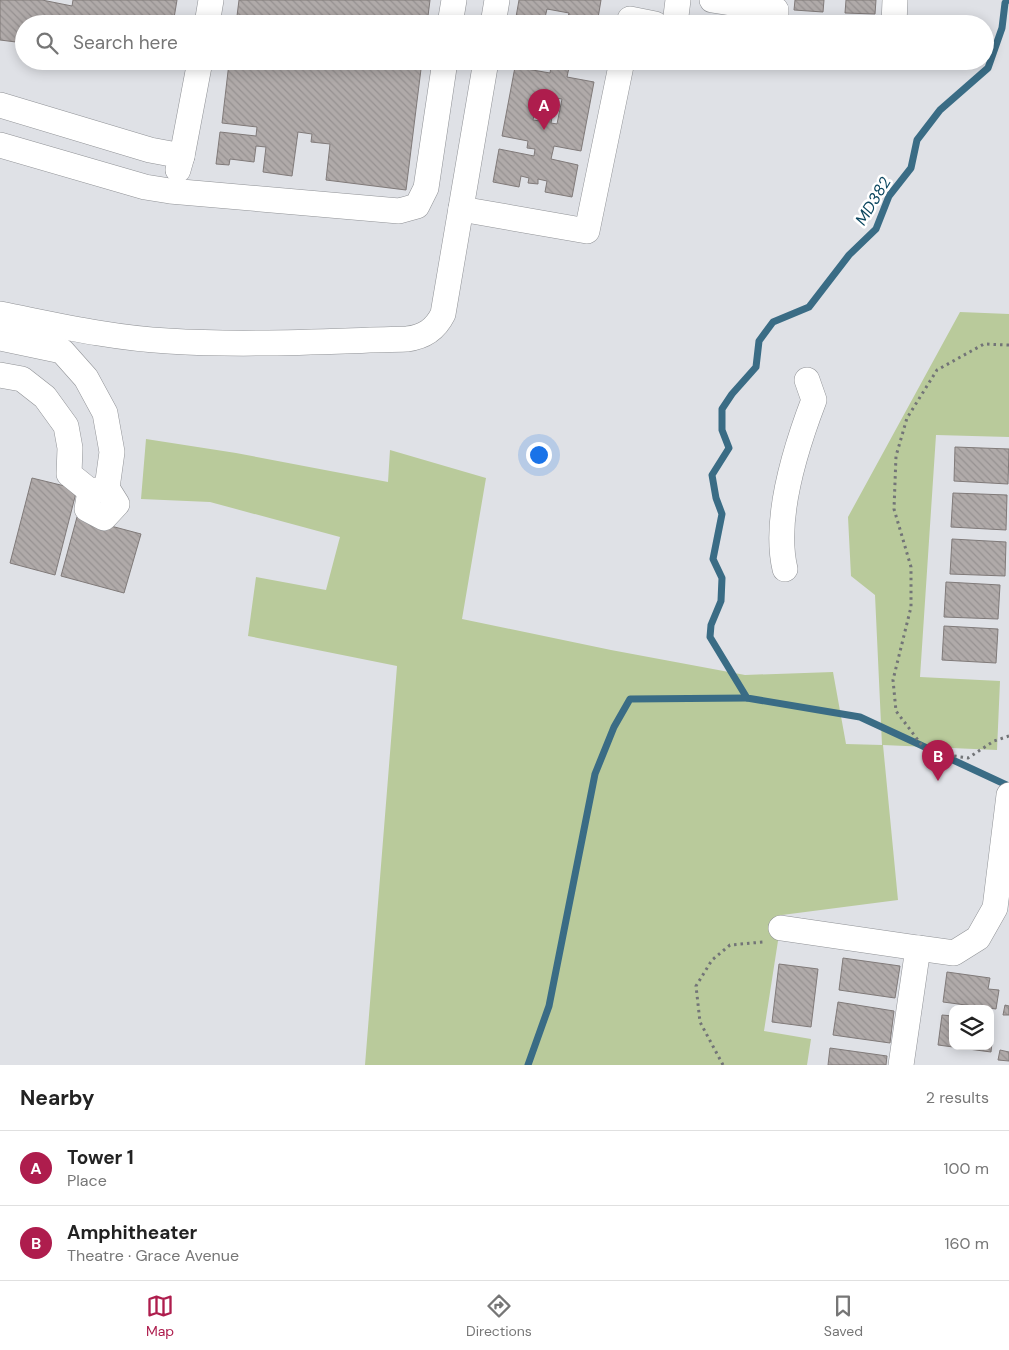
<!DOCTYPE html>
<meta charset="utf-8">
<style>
body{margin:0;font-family:"DM Sans",sans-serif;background:#f2f2f2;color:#222}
.controls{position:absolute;right:15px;bottom:15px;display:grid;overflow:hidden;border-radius:10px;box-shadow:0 2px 12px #0003}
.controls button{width:45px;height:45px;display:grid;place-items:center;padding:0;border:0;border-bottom:1px solid #e0e0e0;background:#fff;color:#222;font:25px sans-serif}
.you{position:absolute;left:538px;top:454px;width:18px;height:18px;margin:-12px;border:4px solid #fff;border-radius:50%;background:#1a73e8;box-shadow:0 0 0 8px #1a73e833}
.badge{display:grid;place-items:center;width:32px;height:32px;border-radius:50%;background:#ae1d4d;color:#fff;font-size:16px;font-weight:700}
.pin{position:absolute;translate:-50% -41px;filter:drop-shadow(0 1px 2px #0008)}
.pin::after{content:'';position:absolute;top:26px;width:18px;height:15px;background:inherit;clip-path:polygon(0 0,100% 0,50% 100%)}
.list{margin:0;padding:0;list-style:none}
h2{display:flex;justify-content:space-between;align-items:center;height:65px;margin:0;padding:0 20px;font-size:21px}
h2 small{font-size:16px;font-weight:400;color:#767676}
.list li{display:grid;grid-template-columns:32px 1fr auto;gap:15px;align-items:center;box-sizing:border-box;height:75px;padding:0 20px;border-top:1px solid #e0e0e0}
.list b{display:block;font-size:19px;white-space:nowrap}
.list p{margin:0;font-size:16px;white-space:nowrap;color:#767676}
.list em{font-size:16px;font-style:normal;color:#767676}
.icon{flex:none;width:28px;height:28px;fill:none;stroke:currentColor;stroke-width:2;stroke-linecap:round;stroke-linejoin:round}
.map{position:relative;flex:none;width:1009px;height:1065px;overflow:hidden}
.search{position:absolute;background:#fff;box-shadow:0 2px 12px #0003;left:15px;right:15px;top:15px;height:55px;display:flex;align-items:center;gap:12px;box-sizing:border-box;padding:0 18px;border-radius:28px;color:#767676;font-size:19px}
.sheet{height:215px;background:#fff}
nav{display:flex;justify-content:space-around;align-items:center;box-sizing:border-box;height:70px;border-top:1px solid #e0e0e0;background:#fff;font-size:14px;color:#767676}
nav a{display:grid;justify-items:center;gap:2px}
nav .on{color:#ae1d4d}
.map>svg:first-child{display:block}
.green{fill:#b9ca9b}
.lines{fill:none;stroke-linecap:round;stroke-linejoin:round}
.stream{stroke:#3a6c85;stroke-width:7}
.building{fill:url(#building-back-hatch);stroke:#807a79;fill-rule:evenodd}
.minor-casing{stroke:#909296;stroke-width:26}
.path{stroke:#727477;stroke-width:3;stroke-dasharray:2.5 4;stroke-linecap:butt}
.minor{stroke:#fff;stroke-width:25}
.labels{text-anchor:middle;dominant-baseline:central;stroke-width:5;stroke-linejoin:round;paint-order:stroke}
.water-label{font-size:16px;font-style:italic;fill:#0c4760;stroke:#fff}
</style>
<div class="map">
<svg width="1009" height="1065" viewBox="0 0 1009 1065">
<defs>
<pattern id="building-back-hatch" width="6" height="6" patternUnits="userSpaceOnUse" patternTransform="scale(1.25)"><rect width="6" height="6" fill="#b0aaa9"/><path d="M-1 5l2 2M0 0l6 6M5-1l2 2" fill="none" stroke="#969191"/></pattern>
</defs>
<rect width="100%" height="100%" fill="#dfe1e6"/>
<polygon class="green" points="960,312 1009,314 1009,437 936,435 920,677 1000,681 997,750 883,745 898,900 782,915 764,1031 811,1039 807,1065 365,1065 397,666 248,636 256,577 326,590 340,537 210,502 141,499 146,439 236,453 388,482 390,450 486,478 462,619 611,650 745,675 833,672 846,744 882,745 875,595 851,576 848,517"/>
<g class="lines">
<g class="stream">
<polyline points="1007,0 1005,3 1002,28 988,68 940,110 917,140 911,168 889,196 876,229 849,255 809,307 773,322 759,341 756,367 732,394 722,409 722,430 729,448 712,475 716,498 722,514 713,559 722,578 721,601 711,625 710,637 747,698 860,717 1009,786"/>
<polyline points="528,1065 549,1006 595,774 614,727 630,699 747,698"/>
</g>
</g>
<g class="building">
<polygon points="0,0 42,0 72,6 73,0 177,0 173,24 24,24 24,43 0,40"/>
<polygon points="239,0 430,0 427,24 236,24"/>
<polygon points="519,0 601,0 597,24 566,24 569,13 547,9 544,22 552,24 524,24 525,18 516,17"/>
<polygon points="795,0 824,0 823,12 794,10"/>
<polygon points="846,0 876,0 875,14 845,13"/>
<polygon points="135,61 167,61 166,66"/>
<polygon points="271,61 422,61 406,190 326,180 330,144 311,142 312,134 298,132 292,176 263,172 266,147 256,146 254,162 230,159 229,165 216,164 220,132 256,136 257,127 222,123 229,63 270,68"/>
<path d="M543,61h56l-2,7 -27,-5 -3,14 27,5 -13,69 -27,-5 -3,13 27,6 -6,32 -27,-5 2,-11 -9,-2v5l-10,-1 1,-5 -8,-2 -2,11 -26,-5 6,-33 35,7 1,-7 -8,-1 1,-7 -26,-5 13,-69 35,6 1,-6 -9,-1zM538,94l7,2 -2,5 12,2 1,-5 6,1 -5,25 -6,-1 1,-6 -11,-2 -1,6 -7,-1z"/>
<polygon points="955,447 1009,449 1008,484 954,481"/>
<polygon points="32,478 77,489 55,575 10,563"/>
<polygon points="953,493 1007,495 1006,530 951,527"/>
<polygon points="77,517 141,534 124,593 61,576"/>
<polygon points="952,539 1006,542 1005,576 950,574"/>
<polygon points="946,582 1000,585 998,619 944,617"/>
<polygon points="944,626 998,629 996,663 942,660"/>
<polygon points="843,958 900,966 895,998 839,990"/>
<polygon points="779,964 818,969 811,1027 772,1022"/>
<polygon points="947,972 990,978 988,989 999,990 996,1009 943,1002"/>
<polygon points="838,1002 894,1011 890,1043 833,1035"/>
<polygon points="1005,1005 1009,1006 1009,1015 1003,1015"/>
<polygon points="942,1015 953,1016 953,1046 990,1046 990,1034 993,1034 991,1052 938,1045"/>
<polygon points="830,1048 887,1056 886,1065 828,1065"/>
<polygon points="1000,1050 1009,1052 1009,1061 998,1060"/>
</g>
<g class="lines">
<defs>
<g id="minor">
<polyline points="712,0 776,10 776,24"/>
<polyline points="207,24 211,0"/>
<polyline points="450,24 454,0"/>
<polyline points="493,24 497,0"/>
<polyline points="629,24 630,19 655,24"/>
<polyline points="675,24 678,0"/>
<polyline points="894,24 895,0"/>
<polyline points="0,105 150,150 182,156"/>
<polyline points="0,145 145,187 170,191 399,211 417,206 426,188 445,61"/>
<polyline points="178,170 182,156 200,61"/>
<polyline points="461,209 587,231 622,61"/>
<path d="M0,314c56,11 111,24 168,27 79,5 160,0 239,-2 17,-2 28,-9 36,-25l43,-253"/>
<polyline points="0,338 62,351 86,378 105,413 112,452 107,488 117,504 104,518 87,509 90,491 107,488"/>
<polyline points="0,375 22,379 45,397 66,426 70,448 69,474 90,491"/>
<path d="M785,569c-12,-51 11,-122 29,-169l-7,-20"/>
<polyline points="781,928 918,948"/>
<polyline points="901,1065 918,948 954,953 978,938 995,908 1009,795"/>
</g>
</defs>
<use href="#minor" class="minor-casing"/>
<g class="path">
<polyline points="1009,345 984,344 937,370 907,418 896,456 894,509 911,567 911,607 893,680 896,711 927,752 968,758 994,741 1009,736"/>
<polyline points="723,1065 700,1022 696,986 712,960 730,945 763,942"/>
</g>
<use href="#minor" class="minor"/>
</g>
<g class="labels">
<g class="water-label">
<text transform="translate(873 201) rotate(-59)">MD382</text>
</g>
</g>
</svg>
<div class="controls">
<button><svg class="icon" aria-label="layers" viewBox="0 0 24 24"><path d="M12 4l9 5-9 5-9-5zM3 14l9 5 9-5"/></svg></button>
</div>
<div class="you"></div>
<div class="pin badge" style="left:544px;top:130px">A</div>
<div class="pin badge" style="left:938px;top:781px">B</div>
<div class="search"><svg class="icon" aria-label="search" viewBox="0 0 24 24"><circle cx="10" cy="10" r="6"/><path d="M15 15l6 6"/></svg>Search here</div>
</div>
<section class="sheet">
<h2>Nearby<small>2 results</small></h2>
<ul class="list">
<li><span class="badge">A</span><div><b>Tower 1</b><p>Place</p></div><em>100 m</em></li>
<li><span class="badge">B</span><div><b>Amphitheater</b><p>Theatre · Grace Avenue</p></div><em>160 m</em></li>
</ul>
</section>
<nav>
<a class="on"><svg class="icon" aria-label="map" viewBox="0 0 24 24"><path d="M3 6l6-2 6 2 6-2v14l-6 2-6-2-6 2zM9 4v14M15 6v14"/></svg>Map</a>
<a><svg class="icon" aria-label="directions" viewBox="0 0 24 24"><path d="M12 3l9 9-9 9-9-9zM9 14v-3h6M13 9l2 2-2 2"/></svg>Directions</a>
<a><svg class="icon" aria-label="saved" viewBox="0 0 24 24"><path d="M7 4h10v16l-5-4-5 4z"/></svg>Saved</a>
</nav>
